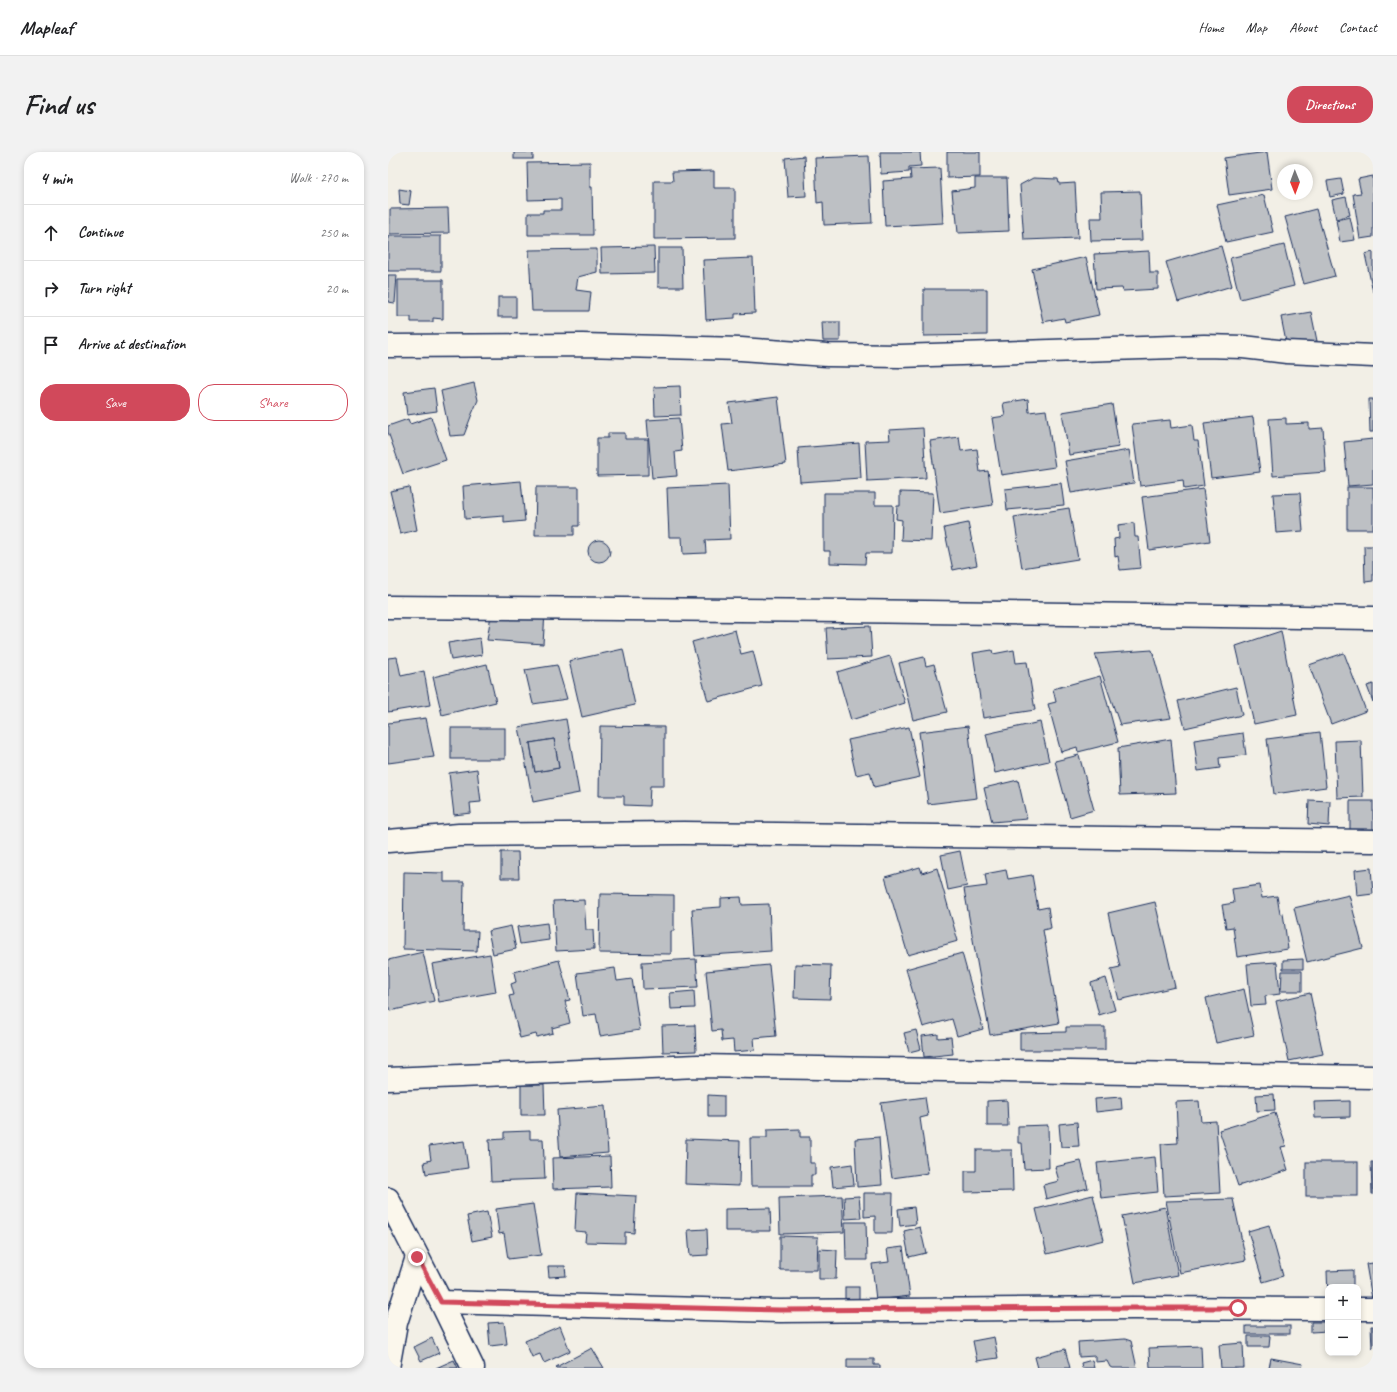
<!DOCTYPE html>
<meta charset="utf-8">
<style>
body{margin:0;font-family:Caveat,sans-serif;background:#f2f2f2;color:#202124}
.controls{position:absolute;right:12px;bottom:12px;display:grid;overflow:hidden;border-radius:8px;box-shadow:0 2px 6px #0003}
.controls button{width:36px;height:36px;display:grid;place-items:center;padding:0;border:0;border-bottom:1px solid #e0e0e0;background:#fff;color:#202124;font:20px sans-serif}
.compass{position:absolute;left:889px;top:12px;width:36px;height:36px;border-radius:50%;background:#fff;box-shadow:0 2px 6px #0003;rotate:179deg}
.stop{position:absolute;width:12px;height:12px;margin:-9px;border:3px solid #d1495b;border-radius:50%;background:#fff}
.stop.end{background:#d1495b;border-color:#fff;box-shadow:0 1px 4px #0008}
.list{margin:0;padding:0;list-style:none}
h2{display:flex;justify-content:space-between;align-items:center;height:52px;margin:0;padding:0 16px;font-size:17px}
h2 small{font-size:13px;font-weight:400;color:#757577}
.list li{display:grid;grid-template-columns:26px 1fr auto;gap:12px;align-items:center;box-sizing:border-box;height:56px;padding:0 16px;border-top:1px solid #e0e0e0}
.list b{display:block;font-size:15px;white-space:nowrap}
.list em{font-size:13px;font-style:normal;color:#757577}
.actions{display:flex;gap:8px;padding:12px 16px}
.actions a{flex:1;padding:9px 0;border:1px solid #d1495b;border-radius:16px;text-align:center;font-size:14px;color:#d1495b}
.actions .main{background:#d1495b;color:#fff}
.icon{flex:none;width:22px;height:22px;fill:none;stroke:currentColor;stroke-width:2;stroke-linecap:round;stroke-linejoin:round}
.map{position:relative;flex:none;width:985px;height:1216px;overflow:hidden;border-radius:16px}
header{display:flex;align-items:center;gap:24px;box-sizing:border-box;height:56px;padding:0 20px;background:#fff;border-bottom:1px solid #e0e0e0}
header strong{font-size:19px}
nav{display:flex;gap:22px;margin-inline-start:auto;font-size:14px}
.intro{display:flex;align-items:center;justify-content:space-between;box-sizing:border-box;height:96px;padding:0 24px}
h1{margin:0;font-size:28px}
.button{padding:10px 18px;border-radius:16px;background:#d1495b;color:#fff;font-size:14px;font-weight:700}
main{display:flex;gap:24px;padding:0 24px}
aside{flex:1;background:#fff;border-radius:16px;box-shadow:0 2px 6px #0003}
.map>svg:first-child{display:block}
.building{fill:#bdc0c4;stroke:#1b2f5e;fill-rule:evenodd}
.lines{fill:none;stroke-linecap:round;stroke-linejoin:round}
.street-casing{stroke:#1b2f5e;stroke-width:25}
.street{stroke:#fbf7ec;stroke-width:22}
.route{stroke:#d1495b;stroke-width:5}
</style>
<header>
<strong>Mapleaf</strong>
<nav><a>Home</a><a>Map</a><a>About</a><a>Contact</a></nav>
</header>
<div class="intro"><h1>Find us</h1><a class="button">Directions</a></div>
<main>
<aside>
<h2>4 min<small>Walk · 270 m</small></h2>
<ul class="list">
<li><svg class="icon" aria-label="ahead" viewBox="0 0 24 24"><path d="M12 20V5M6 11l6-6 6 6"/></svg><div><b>Continue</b></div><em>250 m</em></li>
<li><svg class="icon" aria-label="right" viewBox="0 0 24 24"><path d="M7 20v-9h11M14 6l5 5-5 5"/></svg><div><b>Turn right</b></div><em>20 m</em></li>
<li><svg class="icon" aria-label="arrive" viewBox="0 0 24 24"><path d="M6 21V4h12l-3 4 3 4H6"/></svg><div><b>Arrive at destination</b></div></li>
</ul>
<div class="actions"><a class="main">Save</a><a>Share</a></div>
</aside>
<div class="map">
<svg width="985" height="1216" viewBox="0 0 985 1216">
<rect width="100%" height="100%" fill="#f2efe6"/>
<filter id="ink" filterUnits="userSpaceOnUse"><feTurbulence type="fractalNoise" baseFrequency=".025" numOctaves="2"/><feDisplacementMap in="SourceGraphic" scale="8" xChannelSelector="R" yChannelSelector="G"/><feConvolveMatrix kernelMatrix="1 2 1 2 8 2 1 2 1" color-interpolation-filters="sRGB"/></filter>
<g filter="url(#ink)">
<g class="building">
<rect x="126" y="0" width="19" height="7"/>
<polygon points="492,0 532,0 533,14 521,15 521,20 493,22"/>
<polygon points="559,0 592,0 592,25 559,26"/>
<polygon points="879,0 884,37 841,43 836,6"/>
<polygon points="416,4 418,44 400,45 397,6"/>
<polygon points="481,4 484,71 436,73 435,50 429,51 427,6"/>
<polygon points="202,10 202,35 204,35 205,83 140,83 140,61 155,61 155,58 173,58 173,47 140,48 139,11"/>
<polygon points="552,16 555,71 497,74 495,29 523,27 522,17"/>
<polygon points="326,19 326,36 347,36 347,86 266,87 266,29 285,29 284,20"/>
<polygon points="985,24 985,85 972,87 965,42 973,41 970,27"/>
<polygon points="587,26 619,26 621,79 570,81 568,60 566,60 564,39 587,36"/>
<polygon points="645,26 670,27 671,32 687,31 690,86 636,88 632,33"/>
<polygon points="953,27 956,42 942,45 939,29"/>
<polygon points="11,37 23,39 21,53 12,52"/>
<polygon points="752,39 754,88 703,89 702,66 714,66 713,40"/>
<polygon points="876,43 885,80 838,90 829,53"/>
<polygon points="958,45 962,63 948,67 944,48"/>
<polygon points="60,56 61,81 2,82 2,57"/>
<polygon points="928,57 947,124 916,132 897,65"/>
<polygon points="962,65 967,88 952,90 948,68"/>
<rect x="0" y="84" width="53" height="35"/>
<polygon points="896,93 906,134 852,147 842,106"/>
<polygon points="833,94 844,134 790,150 778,110"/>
<polygon points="266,95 267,121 214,122 213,96"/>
<polygon points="270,96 294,96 295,135 270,135"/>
<polygon points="209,97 209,120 190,125 188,138 203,140 201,159 144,159 141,98"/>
<polygon points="761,99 762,121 770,121 770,137 735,139 734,136 708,137 706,102"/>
<polygon points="985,100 985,140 977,102"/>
<polygon points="698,105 711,163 677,170 676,166 655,170 644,117"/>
<polygon points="365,106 367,161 347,162 347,166 318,168 315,108"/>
<polygon points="0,123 9,123 7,151 0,150"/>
<polygon points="10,128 55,128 55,167 45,166 45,170 23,170 23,165 10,165"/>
<polygon points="536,137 599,137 599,183 536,184"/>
<rect x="110" y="145" width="18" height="20"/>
<polygon points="923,160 929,189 899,195 893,165"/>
<polygon points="434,170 452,170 452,189 435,189"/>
<polygon points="86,231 90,248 84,262 76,283 62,284 53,239"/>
<polygon points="292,234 293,263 267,264 266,235"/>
<polygon points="46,236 49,259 19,263 16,240"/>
<polygon points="390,245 398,312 340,319 334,272 344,271 341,251"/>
<polygon points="640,247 641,260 658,258 667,315 613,323 604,266 617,264 615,251"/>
<polygon points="981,247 985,247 985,280 982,280"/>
<polygon points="724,252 731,295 681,303 674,260"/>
<polygon points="43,265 58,308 15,322 0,280 0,274 20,267 22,272"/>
<polygon points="865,265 872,320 823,326 816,271"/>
<polygon points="291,266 294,299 287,300 289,324 264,326 259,268"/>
<polygon points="898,266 898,272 921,271 921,277 935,276 938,320 885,324 881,267"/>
<polygon points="782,268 783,276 804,273 806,289 810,289 816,334 796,337 795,328 752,334 744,272"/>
<polygon points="535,276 538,326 479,329 477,289 502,288 501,278"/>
<polygon points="220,281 237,281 237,287 260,287 260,323 209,324 209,286 220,286"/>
<polygon points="571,285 573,299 589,297 592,320 600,319 605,353 552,361 542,289"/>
<polygon points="985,287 985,332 960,334 956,290"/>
<polygon points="471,291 473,326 412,330 410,296"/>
<polygon points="741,298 746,331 683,341 677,309"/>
<polygon points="133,329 137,369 116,371 116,364 77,367 75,334"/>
<polygon points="673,331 676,353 619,358 617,337"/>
<polygon points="340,333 342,387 317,388 318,401 295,402 294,385 281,385 279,336"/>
<polygon points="21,335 29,378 12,382 2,339"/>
<polygon points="148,335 191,335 191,374 186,374 186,383 147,383"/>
<rect x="959" y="335" width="26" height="42"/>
<polygon points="815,337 822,389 761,398 754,345"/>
<polygon points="512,340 545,341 543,389 513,388 514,368 508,367 509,354 512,354"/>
<polygon points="436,341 487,341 487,353 505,353 504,401 478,401 477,412 442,411 442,399 436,399"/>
<polygon points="912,341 915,379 888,381 885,342"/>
<polygon points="681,356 690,407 634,416 626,365"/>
<polygon points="580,371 589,413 565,418 556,376"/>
<polygon points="746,371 747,385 750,385 753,416 732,418 730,404 727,405 726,387 731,386 730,373"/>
<circle cx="211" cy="399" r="11"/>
<polygon points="976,394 985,394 985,429 977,430"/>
<polygon points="157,460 155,492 99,488 103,463"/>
<polygon points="482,474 484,505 440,507 438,476"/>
<polygon points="347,478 353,502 365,499 374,534 320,549 304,490"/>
<polygon points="893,479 909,563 866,572 848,494"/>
<polygon points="92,486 94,503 63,508 60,491"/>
<polygon points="235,497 247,553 194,565 181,509"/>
<polygon points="604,498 605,502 626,498 628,511 639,510 647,558 595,566 585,501"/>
<polygon points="764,498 783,566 732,573 707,502"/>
<polygon points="956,501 978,559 943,572 921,513"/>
<polygon points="502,504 517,551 463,568 449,520"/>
<polygon points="9,505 13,524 36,519 42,553 0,560 0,506"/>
<polygon points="536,505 538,514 546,512 559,560 525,568 511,511"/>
<polygon points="99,512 108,550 54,563 45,525"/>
<polygon points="169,513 179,547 145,552 137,518"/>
<polygon points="712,524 730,590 690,600 689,595 673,600 660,552 668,550 665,537"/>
<polygon points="985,532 985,550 979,534"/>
<polygon points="848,535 854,563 797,576 790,549"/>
<polygon points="38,566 46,605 0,611 0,571"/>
<path d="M178,567l13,74 -46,9 -14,-75zM166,587l5,29 -24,4 -5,-29z"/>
<polygon points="652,570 661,609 607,621 598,582"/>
<polygon points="212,574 276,575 276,634 262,634 261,654 236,653 236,644 211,644"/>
<polygon points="580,574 589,646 540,652 531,580"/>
<polygon points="521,575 532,625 486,635 482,620 468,623 460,588"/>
<rect x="63" y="576" width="54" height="31"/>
<polygon points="932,580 938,635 886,642 879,587"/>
<polygon points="855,581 858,603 831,606 832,616 810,619 806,588"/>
<polygon points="166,587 171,616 147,620 142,591"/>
<polygon points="783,587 788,641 732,643 730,596"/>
<polygon points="973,588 975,645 949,646 947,589"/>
<polygon points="691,603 706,658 682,665 667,609"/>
<polygon points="89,617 93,650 82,651 83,661 66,663 61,621"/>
<polygon points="630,628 639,667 604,670 596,636"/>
<polygon points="921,648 942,649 941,674 920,672"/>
<rect x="962" y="649" width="23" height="29"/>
<polygon points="572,699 579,734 560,738 553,703"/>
<polygon points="113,700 130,700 131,726 113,726"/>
<polygon points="532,715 534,721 549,716 570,789 520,803 497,725"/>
<polygon points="983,716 985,742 969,744 967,718"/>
<polygon points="618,718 620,727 644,723 650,757 660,755 663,776 655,778 671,871 602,883 576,737 599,734 597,722"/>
<polygon points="16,720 56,721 56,730 76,730 75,779 90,779 89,799 15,797"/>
<polygon points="872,733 874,746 889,744 892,762 895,761 900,797 849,805 845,775 838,776 834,753 846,751 844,737"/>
<polygon points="212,742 286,743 286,779 283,779 283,802 211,801"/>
<polygon points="961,743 975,796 919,810 906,756"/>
<polygon points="353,745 354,753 381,752 383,799 307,804 304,757 333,755 333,746"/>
<polygon points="196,748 198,778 205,778 206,797 168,799 165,749"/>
<polygon points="767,750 787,835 731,848 723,817 732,815 720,761"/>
<polygon points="159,771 161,788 132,792 129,775"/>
<polygon points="123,774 128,797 105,802 100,779"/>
<polygon points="35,800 46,849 2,859 0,852 0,808"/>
<polygon points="574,801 595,877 569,884 564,867 535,875 518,817"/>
<polygon points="102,802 108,840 51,850 44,812"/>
<polygon points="308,807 310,835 255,837 254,810"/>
<polygon points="915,807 915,817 895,817 895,808"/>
<polygon points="171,808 182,848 177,849 182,871 164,876 165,881 149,885 148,882 132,886 121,844 126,843 123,832 128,830 126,820"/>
<polygon points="889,810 892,842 877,844 878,853 863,854 859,812"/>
<polygon points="407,812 443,813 442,847 406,846"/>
<polygon points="381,813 388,884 366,886 367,898 346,900 345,888 334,889 333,878 324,879 318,819"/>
<polygon points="227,816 229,829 244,827 252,878 212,884 208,862 195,864 189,821"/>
<polygon points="894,819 914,819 914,839 893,839"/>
<polygon points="718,826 727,858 711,863 703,831"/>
<polygon points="856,837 866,883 828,891 818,846"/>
<polygon points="306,839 307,856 283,857 282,841"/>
<polygon points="922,841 935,902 901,909 888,849"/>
<polygon points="307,873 308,899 275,900 274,874"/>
<polygon points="678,875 717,875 717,898 632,898 632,881 678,880"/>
<polygon points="528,878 533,897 521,900 516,881"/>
<polygon points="550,882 550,886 563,885 565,902 536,905 534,884"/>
<polygon points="133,933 156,933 157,963 133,963"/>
<polygon points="886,942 887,958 869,959 868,943"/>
<polygon points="320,943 336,944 336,965 320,965"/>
<polygon points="537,945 540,964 532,966 540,1021 504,1026 493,951"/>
<polygon points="733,945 734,957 708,960 707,947"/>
<polygon points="619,948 620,974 599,974 599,949"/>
<polygon points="811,949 813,970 828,969 832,1041 776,1044 773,992 790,991 788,950"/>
<polygon points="962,949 962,965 927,966 926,950"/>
<polygon points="217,954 220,1001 172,1005 169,958"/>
<polygon points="887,961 898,994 893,995 900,1018 850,1034 831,978"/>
<polygon points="689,970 691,994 673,995 671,972"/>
<polygon points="660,973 661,1016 636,1017 634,991 630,991 630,974"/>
<polygon points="412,977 412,985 422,985 422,1011 427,1011 427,1023 423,1023 423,1034 363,1034 362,986 379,986 379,978"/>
<polygon points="142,979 142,987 155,987 157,1027 103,1029 101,988 116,987 116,980"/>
<polygon points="491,985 494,1033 469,1035 467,987"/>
<polygon points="298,987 352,989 351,1034 297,1032"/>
<polygon points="76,989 80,1016 38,1022 36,1010 43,1008 41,994"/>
<polygon points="588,998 624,998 625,1039 577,1040 577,1019 588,1019"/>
<polygon points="222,1004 223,1035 165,1037 164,1006"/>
<polygon points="767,1005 770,1040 713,1046 709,1011"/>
<polygon points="693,1009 700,1036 658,1047 655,1033 671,1029 667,1015"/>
<rect x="918" y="1010" width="52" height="34"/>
<polygon points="983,1010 985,1010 985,1042 984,1042"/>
<polygon points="464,1012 466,1033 445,1035 443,1015"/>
<polygon points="189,1041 248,1044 246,1081 237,1080 237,1091 197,1090 198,1080 187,1079"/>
<polygon points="476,1041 505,1041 504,1081 487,1081 487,1064 476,1065"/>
<polygon points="705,1043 716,1088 659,1102 648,1057"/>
<polygon points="454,1044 456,1080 392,1082 391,1046"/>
<polygon points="471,1044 473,1066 457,1067 456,1045"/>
<polygon points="845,1047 858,1108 792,1121 778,1049"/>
<polygon points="145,1052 153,1103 120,1107 116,1081 111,1082 108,1057"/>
<polygon points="526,1055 528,1072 512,1074 510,1057"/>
<polygon points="777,1055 790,1123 747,1131 734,1064"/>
<polygon points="382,1056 383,1079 337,1079 337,1057"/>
<polygon points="99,1060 104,1085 84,1089 79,1064"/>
<polygon points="457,1070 478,1070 479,1108 458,1108"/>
<polygon points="881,1073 895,1124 875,1130 860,1079"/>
<polygon points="532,1075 538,1101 521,1105 516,1079"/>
<polygon points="319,1077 320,1103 302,1104 300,1078"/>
<polygon points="392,1084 430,1085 429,1118 392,1118"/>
<polygon points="515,1095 522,1144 488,1148 484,1112 501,1110 499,1097"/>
<polygon points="431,1097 449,1098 448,1127 431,1127"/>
<polygon points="985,1111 985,1147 984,1147 978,1112"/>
<polygon points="160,1114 177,1114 178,1124 161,1125"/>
<polygon points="965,1118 965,1135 940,1135 940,1146 939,1119"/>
<rect x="457" y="1135" width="14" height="18"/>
<polygon points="116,1170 119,1192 102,1194 100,1171"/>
<polygon points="923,1170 939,1170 940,1179 923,1180"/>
<polygon points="172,1174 182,1199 156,1211 152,1202 144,1205 137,1189"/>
<rect x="858" y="1174" width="44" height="8"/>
<polygon points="983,1174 985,1174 985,1196 984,1196"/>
<polygon points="860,1184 882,1184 881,1195 860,1195"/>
<polygon points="606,1185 610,1206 589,1209 585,1189"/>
<polygon points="44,1186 51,1201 33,1209 26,1195"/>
<polygon points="737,1187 743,1189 749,1216 724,1216 722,1215 719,1209 707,1210 707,1204 691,1205 690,1190"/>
<polygon points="855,1191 856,1216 833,1216 831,1193"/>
<polygon points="813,1194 814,1216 762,1216 761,1196"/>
<polygon points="204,1196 216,1216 169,1216 168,1215"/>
<polygon points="677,1197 682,1216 650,1216 647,1205"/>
<polygon points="883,1206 915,1212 914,1216 881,1216"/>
<polygon points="459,1207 486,1207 486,1213 492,1213 492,1216 459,1216"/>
<polygon points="66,1208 70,1216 48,1216"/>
<polygon points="704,1208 706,1216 694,1216 693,1211"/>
</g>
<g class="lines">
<defs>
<g id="street">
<polyline points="0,194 194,193 353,197 439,203 512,204 816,194 855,195 899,200 985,204"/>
<polyline points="0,455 459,459 985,466"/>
<polyline points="0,689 71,683 296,681 985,689"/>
<polyline points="0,927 310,914 985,925"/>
<polyline points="0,1047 53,1150 85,1216"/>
<polyline points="53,1150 392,1159 745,1156 940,1157"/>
<polyline points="970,1157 985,1157"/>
<polyline points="0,1216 8,1171 29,1105"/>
</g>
</defs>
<use href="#street" class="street-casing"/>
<use href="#street" class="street"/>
</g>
</g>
<g class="lines" filter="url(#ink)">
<polyline class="route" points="29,1105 53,1150 392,1158 745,1156 850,1156"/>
</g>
</svg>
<div class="controls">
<button>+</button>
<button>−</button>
</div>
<svg class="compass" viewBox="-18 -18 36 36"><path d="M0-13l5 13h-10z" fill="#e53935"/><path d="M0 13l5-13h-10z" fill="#757577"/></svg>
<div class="stop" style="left:850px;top:1156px"></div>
<div class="stop end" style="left:29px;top:1105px"></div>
</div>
</main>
